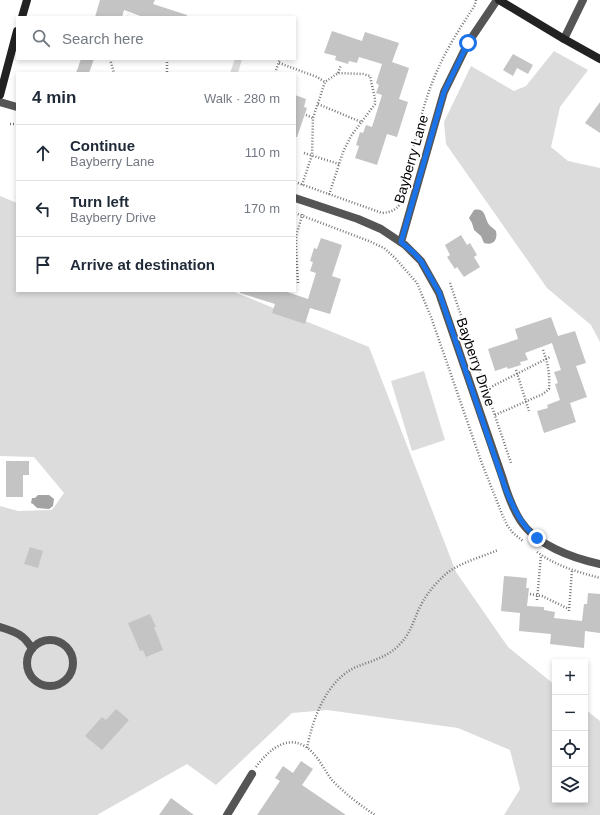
<!DOCTYPE html>
<meta charset="utf-8">
<style>
body{margin:0;font-family:Helvetica,sans-serif;background:#f6f6f7;color:#1f2937}
.controls{position:absolute;right:12px;bottom:12px;display:grid;overflow:hidden;border-radius:0px;box-shadow:0 2px 6px #0003}
.controls button{width:36px;height:36px;display:grid;place-items:center;padding:0;border:0;border-bottom:1px solid #e0e1e3;background:#fff;color:#1f2937;font:20px sans-serif}
.stop{position:absolute;width:12px;height:12px;margin:-9px;border:3px solid #1a73e8;border-radius:50%;background:#fff}
.stop.end{background:#1a73e8;border-color:#fff;box-shadow:0 1px 4px #0008}
.list{margin:0;padding:0;list-style:none}
h2{display:flex;justify-content:space-between;align-items:center;height:52px;margin:0;padding:0 16px;font-size:17px}
h2 small{font-size:13px;font-weight:400;color:#747a83}
.list li{display:grid;grid-template-columns:26px 1fr auto;gap:12px;align-items:center;box-sizing:border-box;height:56px;padding:0 16px;border-top:1px solid #e0e1e3}
.list b{display:block;font-size:15px;white-space:nowrap}
.list p{margin:0;font-size:13px;white-space:nowrap;color:#747a83}
.list em{font-size:13px;font-style:normal;color:#747a83}
.icon{flex:none;width:22px;height:22px;fill:none;stroke:currentColor;stroke-width:2;stroke-linecap:round;stroke-linejoin:round}
.map{position:relative;flex:none;width:600px;height:815px;overflow:hidden}
.search{position:absolute;background:#fff;box-shadow:0 2px 6px #0003;left:16px;top:16px;width:280px;height:44px;display:flex;align-items:center;gap:10px;box-sizing:border-box;padding:0 14px;border-radius:0px;color:#747a83;font-size:15px}
.panel{position:absolute;background:#fff;box-shadow:0 2px 6px #0003;left:16px;top:72px;width:280px;height:220px;border-radius:0px}
.map>svg:first-child{display:block}
.green{fill:#dcdcdc}
.water{fill:#a3a3a3}
.building{fill:#c4c4c4}
.lines{fill:none;stroke-linecap:round;stroke-linejoin:round}
.path{stroke:#777;stroke-width:2.5;stroke-dasharray:1 2;stroke-linecap:butt}
.street{stroke:#555;stroke-width:8}
.secondary{stroke:#222;stroke-width:8}
.route{stroke:#1a73e8;stroke-width:5}
.labels{text-anchor:middle;dominant-baseline:central;stroke-width:3.5;stroke-linejoin:round;paint-order:stroke}
.street-label{font-size:14px;fill:#000;stroke:#fff}
</style>
<div class="map">
<svg width="600" height="815" viewBox="0 0 600 815">
<rect width="100%" height="100%" fill="#fff"/>
<g class="green">
<polygon points="554,51 588,70 560,107 551,147 568,161 600,168 600,342 591,325 547,288 446,144 444,122 471,66 514,91 526,86"/>
<polygon points="235,59 242,59 238,73 230,73"/>
<polygon points="0,196 17,203 17,291 232,291 369,347 456,572 508,647 555,685 555,800 585,800 585,709 600,721 600,815 504,815 520,789 510,750 458,728 327,710 292,713 216,785 187,764 97,815 0,815 0,506 18,511 52,510 64,493 34,457 0,456"/>
<polygon points="424,371 445,440 412,451 391,381"/>
</g>
<g class="water">
<path d="M474,210c10,-2 10,4 13,11 1,4 6,7 9,10 2,9 -3,15 -12,12l-3,-7 -7,-6 -2,-7 -3,-5z"/>
<polygon points="38,495 49,495 54,499 53,506 49,509 37,508 33,504 31,503 32,498 35,498"/>
</g>
<g class="building">
<polygon points="100,0 155,0 153,4 187,15 187,17 143,17 124,10 122,17 95,17"/>
<polygon points="332,31 362,41 365,32 399,43 392,62 409,68 399,99 408,102 397,137 387,134 377,165 355,158 359,146 356,145 360,132 363,133 366,125 372,127 382,95 376,93 379,85 376,83 382,64 359,57 357,63 349,61 348,64 335,60 336,56 324,53"/>
<polygon points="513,54 533,65 528,74 517,68 513,76 503,70"/>
<polygon points="81,59 94,59 89,73 76,73"/>
<polygon points="295,95 306,99 304,107 307,108 297,137 295,137"/>
<polygon points="600,102 600,133 585,123"/>
<polygon points="461,235 467,245 470,243 477,255 474,257 480,267 464,277 457,267 455,269 447,257 450,255 445,245"/>
<polygon points="321,238 342,245 332,276 341,279 330,314 310,308 305,324 272,313 275,304 240,293 240,291 284,291 308,299 316,273 310,271 313,262 310,261 314,248 317,249"/>
<polygon points="551,317 558,336 575,331 586,363 576,366 587,397 570,403 576,422 544,433 537,411 548,408 547,405 560,400 555,384 558,383 554,372 561,370 552,343 525,353 528,360 520,362 521,365 508,369 507,367 495,371 488,349 518,339 515,329"/>
<polygon points="6,461 29,461 29,475 23,475 23,497 6,497"/>
<polygon points="30,547 43,551 38,568 24,564"/>
<polygon points="504,576 527,578 526,588 529,588 527,606 544,607 544,610 555,612 554,618 582,621 584,604 587,604 588,593 600,594 600,633 585,631 584,648 550,644 551,634 519,631 520,613 501,611"/>
<polygon points="150,614 156,627 154,627 163,650 146,657 143,650 140,651 128,623"/>
<polygon points="116,709 129,720 102,750 85,736 102,717 106,720"/>
<polygon points="301,761 313,769 302,785 346,815 257,815 280,781 275,778 283,766 293,773"/>
<polygon points="171,798 194,815 159,815"/>
</g>
<g class="lines">
<g class="path">
<polyline points="128,17 129,14"/>
<polyline points="110,59 114,73"/>
<polyline points="167,59 167,73"/>
<polyline points="279,63 317,77 325,82"/>
<polyline points="275,73 280,59"/>
<polyline points="338,73 341,65"/>
<polyline points="318,104 361,122"/>
<polyline points="306,115 313,118"/>
<polyline points="10,124 17,124"/>
<polyline points="304,153 339,164"/>
<path d="M295,182l87,31c9,-1 13,-2 19,-10"/>
<polyline points="302,185 312,155 313,118 325,82 338,73 363,74 370,76 375,99 375,104 351,136 343,152 329,195"/>
<path d="M405,187c8,-38 17,-84 33,-118 10,-23 24,-44 37,-64l1,-5"/>
<polyline points="295,213 369,241 384,248 395,258 417,283 431,317 481,461 502,514 507,525 513,533 523,541"/>
<polyline points="298,283 296,249 296,236 303,213"/>
<polyline points="450,283 511,463"/>
<polyline points="516,370 529,411"/>
<polyline points="487,389 550,357"/>
<path d="M495,415l48,-21 6,-5c1,-13 -1,-26 -6,-39"/>
<path d="M537,552c19,14 41,20 63,26"/>
<polyline points="530,594 542,596 569,609"/>
<polyline points="537,600 541,555"/>
<polyline points="569,611 572,570"/>
<path d="M307,748c6,-30 19,-67 49,-81 15,-6 32,-10 43,-22 13,-13 14,-25 22,-40 5,-11 21,-30 32,-36 13,-8 31,-13 45,-19"/>
<path d="M256,767c14,-19 35,-36 56,-15 8,8 13,19 20,28 12,13 28,25 43,35"/>
</g>
<g class="street">
<polyline points="564,39 583,0"/>
<polyline points="0,102 17,107"/>
<path d="M295,198l63,21 23,10 24,16 16,16 18,32 64,186c4,14 9,28 17,41 16,25 52,38 80,44"/>
<polyline points="401,242 444,92 468,43 497,0"/>
<path d="M0,627c15,5 24,7 32,22"/>
<circle cx="50" cy="663" r="23"/>
<polyline points="227,815 252,774"/>
</g>
<g class="secondary">
<polyline points="499,0 564,39 600,59"/>
<polyline points="22,17 27,0"/>
<polyline points="0,95 17,31"/>
</g>
</g>
<g class="lines">
<path class="route" d="M468,43l-24,49 -43,150 13,11 7,8 18,31 67,198c8,19 15,35 31,48"/>
</g>
<g class="labels">
<g class="street-label">
<text transform="translate(411 159) rotate(-74)">Bayberry Lane</text>
<text transform="translate(476 362) rotate(71)">Bayberry Drive</text>
</g>
</g>
</svg>
<div class="controls">
<button>+</button>
<button>−</button>
<button><svg class="icon" aria-label="locate" viewBox="0 0 24 24"><circle cx="12" cy="12" r="6"/><path d="M12 2v4M12 18v4M2 12h4M18 12h4"/></svg></button>
<button><svg class="icon" aria-label="layers" viewBox="0 0 24 24"><path d="M12 4l9 5-9 5-9-5zM3 14l9 5 9-5"/></svg></button>
</div>
<div class="stop" style="left:468px;top:43px"></div>
<div class="stop end" style="left:537px;top:538px"></div>
<div class="search"><svg class="icon" aria-label="search" viewBox="0 0 24 24"><circle cx="10" cy="10" r="6"/><path d="M15 15l6 6"/></svg>Search here</div>
<section class="panel">
<h2>4 min<small>Walk · 280 m</small></h2>
<ul class="list">
<li><svg class="icon" aria-label="ahead" viewBox="0 0 24 24"><path d="M12 20V5M6 11l6-6 6 6"/></svg><div><b>Continue</b><p>Bayberry Lane</p></div><em>110 m</em></li>
<li><svg class="icon" aria-label="left" viewBox="0 0 24 24"><path d="M17 20v-9H6M10 6l-5 5 5 5"/></svg><div><b>Turn left</b><p>Bayberry Drive</p></div><em>170 m</em></li>
<li><svg class="icon" aria-label="arrive" viewBox="0 0 24 24"><path d="M6 21V4h12l-3 4 3 4H6"/></svg><div><b>Arrive at destination</b></div></li>
</ul>
</section>
</div>
